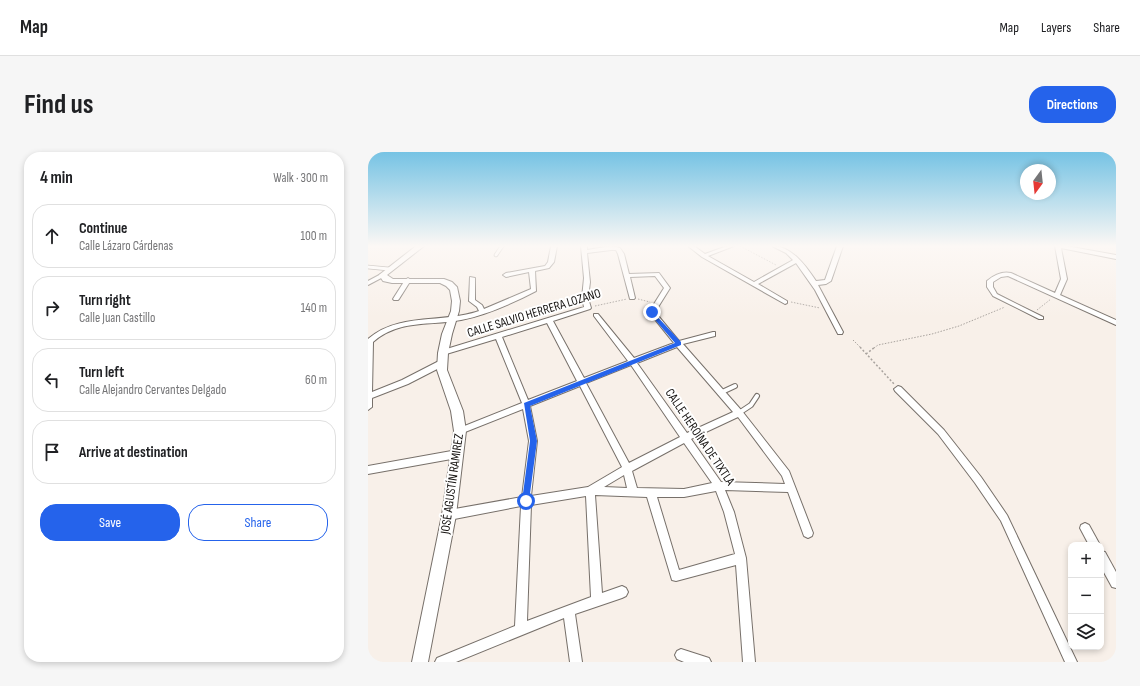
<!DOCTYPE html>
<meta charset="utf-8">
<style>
body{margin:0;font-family:"Sofia Sans Condensed",sans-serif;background:#f6f6f6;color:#202124}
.controls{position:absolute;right:12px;bottom:12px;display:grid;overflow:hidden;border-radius:8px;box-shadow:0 2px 6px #0003}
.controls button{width:36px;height:36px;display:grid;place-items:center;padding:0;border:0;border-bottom:1px solid #e0e0e0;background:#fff;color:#202124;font:20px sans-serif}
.compass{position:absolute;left:652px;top:12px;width:36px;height:36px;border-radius:50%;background:#fff;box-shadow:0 2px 6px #0003;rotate:195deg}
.stop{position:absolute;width:12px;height:12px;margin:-9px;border:3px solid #2563eb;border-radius:50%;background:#fff}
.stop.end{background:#2563eb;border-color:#fff;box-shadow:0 1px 4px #0008}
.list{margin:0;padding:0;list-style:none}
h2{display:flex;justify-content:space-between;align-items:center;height:52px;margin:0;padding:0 16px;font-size:17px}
h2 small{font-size:13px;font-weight:400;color:#757577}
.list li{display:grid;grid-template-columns:26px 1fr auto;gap:12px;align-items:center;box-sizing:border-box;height:64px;margin:0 8px 8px;padding:0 8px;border:1px solid #e0e0e0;border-radius:16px}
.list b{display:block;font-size:15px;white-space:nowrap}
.list p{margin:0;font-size:13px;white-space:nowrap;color:#757577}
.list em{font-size:13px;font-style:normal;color:#757577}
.actions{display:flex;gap:8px;padding:12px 16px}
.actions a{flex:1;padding:9px 0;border:1px solid #2563eb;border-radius:16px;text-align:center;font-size:14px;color:#2563eb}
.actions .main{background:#2563eb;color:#fff}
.icon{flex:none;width:22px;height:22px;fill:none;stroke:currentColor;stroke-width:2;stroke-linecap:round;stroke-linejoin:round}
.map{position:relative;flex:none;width:748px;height:510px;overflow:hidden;border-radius:16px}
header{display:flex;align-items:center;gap:24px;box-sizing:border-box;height:56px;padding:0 20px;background:#fff;border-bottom:1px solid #e0e0e0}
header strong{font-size:19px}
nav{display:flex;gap:22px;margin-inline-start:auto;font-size:14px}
.intro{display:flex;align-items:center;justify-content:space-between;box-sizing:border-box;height:96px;padding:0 24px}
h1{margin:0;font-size:28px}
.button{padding:10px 18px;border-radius:16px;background:#2563eb;color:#fff;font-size:14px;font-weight:700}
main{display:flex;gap:24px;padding:0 24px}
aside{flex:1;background:#fff;border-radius:16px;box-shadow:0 2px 6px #0003}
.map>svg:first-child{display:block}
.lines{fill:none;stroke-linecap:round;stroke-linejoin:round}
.lane-far1-casing{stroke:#77706a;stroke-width:4.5}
.lane-casing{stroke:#77706a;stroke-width:6}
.street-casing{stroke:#77706a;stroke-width:2}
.secondary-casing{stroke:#77706a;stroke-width:2}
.path-far1{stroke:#a9a39e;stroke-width:1;stroke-dasharray:1.5 1.5;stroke-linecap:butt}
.path{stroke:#a9a39e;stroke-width:1.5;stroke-dasharray:2 2;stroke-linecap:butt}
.lane-far1{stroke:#fff;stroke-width:3}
.lane{stroke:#fff;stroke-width:4}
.street{fill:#fff;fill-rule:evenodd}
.secondary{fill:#fff;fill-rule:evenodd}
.route{fill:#2563eb}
.labels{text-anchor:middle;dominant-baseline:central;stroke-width:4;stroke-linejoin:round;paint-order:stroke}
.street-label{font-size:13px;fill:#151210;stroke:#fff}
</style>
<header>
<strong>Map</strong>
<nav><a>Map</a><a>Layers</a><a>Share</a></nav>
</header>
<div class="intro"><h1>Find us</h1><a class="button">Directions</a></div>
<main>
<aside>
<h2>4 min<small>Walk · 300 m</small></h2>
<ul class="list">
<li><svg class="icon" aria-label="ahead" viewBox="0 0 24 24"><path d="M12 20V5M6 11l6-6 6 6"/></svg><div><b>Continue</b><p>Calle Lázaro Cárdenas</p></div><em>100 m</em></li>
<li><svg class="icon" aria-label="right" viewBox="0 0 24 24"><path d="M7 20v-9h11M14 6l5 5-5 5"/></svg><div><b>Turn right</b><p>Calle Juan Castillo</p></div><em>140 m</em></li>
<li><svg class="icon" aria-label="left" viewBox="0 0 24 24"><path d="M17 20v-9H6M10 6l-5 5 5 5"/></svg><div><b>Turn left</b><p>Calle Alejandro Cervantes Delgado</p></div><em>60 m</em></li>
<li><svg class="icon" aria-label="arrive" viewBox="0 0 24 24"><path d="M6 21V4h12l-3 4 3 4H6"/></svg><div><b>Arrive at destination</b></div></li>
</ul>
<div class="actions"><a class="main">Save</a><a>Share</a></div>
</aside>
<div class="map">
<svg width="748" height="510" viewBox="0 0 748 510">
<rect width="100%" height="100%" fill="#f8f0e9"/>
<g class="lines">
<defs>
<g id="lane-far1">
<polyline points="128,103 134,94"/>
<polyline points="0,115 21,117"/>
</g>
<g id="lane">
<polyline points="352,241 367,234"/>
<polyline points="371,261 383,253 389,244"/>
</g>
<g id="street">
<path d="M183,94h6l-3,16 -5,6 -14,3 1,20c-23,12 -49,24 -75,29 -31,6 -62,-1 -88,22l-1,50 30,-12 37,-19h6l1,2 -1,2 -37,19 -36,14v9l-4,3v-71c31,-27 74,-15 111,-28l-2,-4 -8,-6 1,-24 5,1v22l7,5 2,4 47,-20 -2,-17 -23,5 -3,-2 3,-2 39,-7 3,-4z"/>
<path d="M213,94h6v4l24,-4 9,2 4,6 5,20 30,-1 11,15 -15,24 24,29 34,-9h2v4l-32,8 59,67 47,60 24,62 -1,3 -4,2 -4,-2 -16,-44 -63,-2 9,22 12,46 9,104h-12l-7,-97 -60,16 -4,-1 -25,-83 -52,-2 7,98 20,-7 4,2 2,4 -2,4 -4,2 -47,16 7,48h-12l-6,-44 -108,44h-21l2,-4 78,-32 6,-120 -72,14 -3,-2 -2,-3 2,-3 3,-2 73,-13 7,-56 -6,-32 -63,25 -3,-1 -1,-2 1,-2 65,-26 -26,-64 -53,16 -4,-2 1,-2 144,-44 -2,-9 2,-20zM243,98h5l2,4 12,45h4l1,-1 -5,-21 25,-1 9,12 -15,24 25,31 -40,15 -36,-44h-4v2l34,45 -44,17 -31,-57 37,-12 1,-1 -3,-10 2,-16 -3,-29zM179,171l30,58 -49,19 -26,-63zM309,195l56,65 -46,21 -50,-70zM263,213l49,72 -51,26 -43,-80zM212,234l42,81 -34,20 -57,9 6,-55 -7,-35zM370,265l44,59 3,8 -64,-2 -30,-43zM316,291l28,40 -28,6 -47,-1 -5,-17zM256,323l3,13 -23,-1zM348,339l8,21 11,42 -56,16 -22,-73h27zM218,344l5,101 -64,24 4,-116z"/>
<path d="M320,94h6l11,8 22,-8h7l-26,10 46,26 39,-22 -7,-7 -14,-7c20,0 34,20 44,35l9,-1 12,-34h6l-12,35 -5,3 -8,1 25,47 -1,2h-4l-23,-44 -19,-27 -38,21 29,17v2l-2,1 -83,-47z"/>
<path d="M687,94h11l50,9v4l-55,-11 6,31 -7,16 56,25v5l-108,-49 -7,1 -8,5v5l4,7 46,23v2h-4l-46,-23 -6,-9v-6c7,-6 15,-10 24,-8l44,20 6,-14z"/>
<polygon points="15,121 17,122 17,124 0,133 0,129"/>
<polygon points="40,126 43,128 31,147 30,148 26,148 25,147 37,128"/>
<polygon points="530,234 533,235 576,278 613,325 639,363 709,510 697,510 633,369 607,331 570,282 527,239 526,237"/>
<polygon points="89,298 92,299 93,302 92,305 89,306 0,322 0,314"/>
<polygon points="717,371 721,373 732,393 721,393 712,376 713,373"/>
<polygon points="733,399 737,400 748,420 748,436 744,435 733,415"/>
<polygon points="313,497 341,506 343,510 316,510 309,507 307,503 309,499"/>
</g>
<polygon id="secondary" points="48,94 56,94 19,123 25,127 76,127 84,130 89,135 92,149 91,159 84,182 80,201 79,218 95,259 98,279 88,363 60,510 44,510 74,363 86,279 83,259 69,218 70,201 74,182 83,159 84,149 82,138 78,134 72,131 24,131 15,129 11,123"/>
</defs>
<use href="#lane-far1" class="lane-far1-casing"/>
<use href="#lane" class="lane-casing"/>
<use href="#street" class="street-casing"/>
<use href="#secondary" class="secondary-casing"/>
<g class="path-far1">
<polyline points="372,94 408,113"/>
<polyline points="270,147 282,150"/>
<polyline points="423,150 452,156"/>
<polyline points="227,154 259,147"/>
<polyline points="669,158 683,147"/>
<polyline points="485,188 493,196"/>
<polyline points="506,196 510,193 564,182 591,174 637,155"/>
</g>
<g class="path">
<polyline points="492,195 526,232"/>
<polyline points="498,202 507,195"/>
</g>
<use href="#lane-far1" class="lane-far1"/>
<use href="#lane" class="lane"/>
<use href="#street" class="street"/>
<use href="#secondary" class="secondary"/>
</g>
<linearGradient id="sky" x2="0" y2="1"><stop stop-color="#76c3e4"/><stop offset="0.57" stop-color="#fcf8f5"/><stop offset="1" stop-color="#fcf8f5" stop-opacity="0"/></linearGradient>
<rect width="748" height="165" fill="url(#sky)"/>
<polygon class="route" points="284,159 313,190 313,193 162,254 169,289 161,349 158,352 155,351 154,349 162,289 156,251 307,191 282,162 281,160"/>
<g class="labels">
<g class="street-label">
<text transform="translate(166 161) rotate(-17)">CALLE SALVIO HERRERA LOZANO</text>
<text transform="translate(332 285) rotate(56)">CALLE HEROÍNA DE TIXTLA</text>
<text transform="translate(84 332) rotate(-82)">JOSÉ AGUSTÍN RAMIREZ</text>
</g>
</g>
</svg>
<div class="controls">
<button>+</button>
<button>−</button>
<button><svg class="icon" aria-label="layers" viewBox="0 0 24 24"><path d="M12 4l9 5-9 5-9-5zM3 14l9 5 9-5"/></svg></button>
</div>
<svg class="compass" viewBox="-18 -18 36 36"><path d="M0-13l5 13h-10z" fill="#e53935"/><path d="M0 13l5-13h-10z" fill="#757577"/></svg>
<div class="stop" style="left:158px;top:349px"></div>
<div class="stop end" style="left:284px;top:160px"></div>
</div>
</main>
